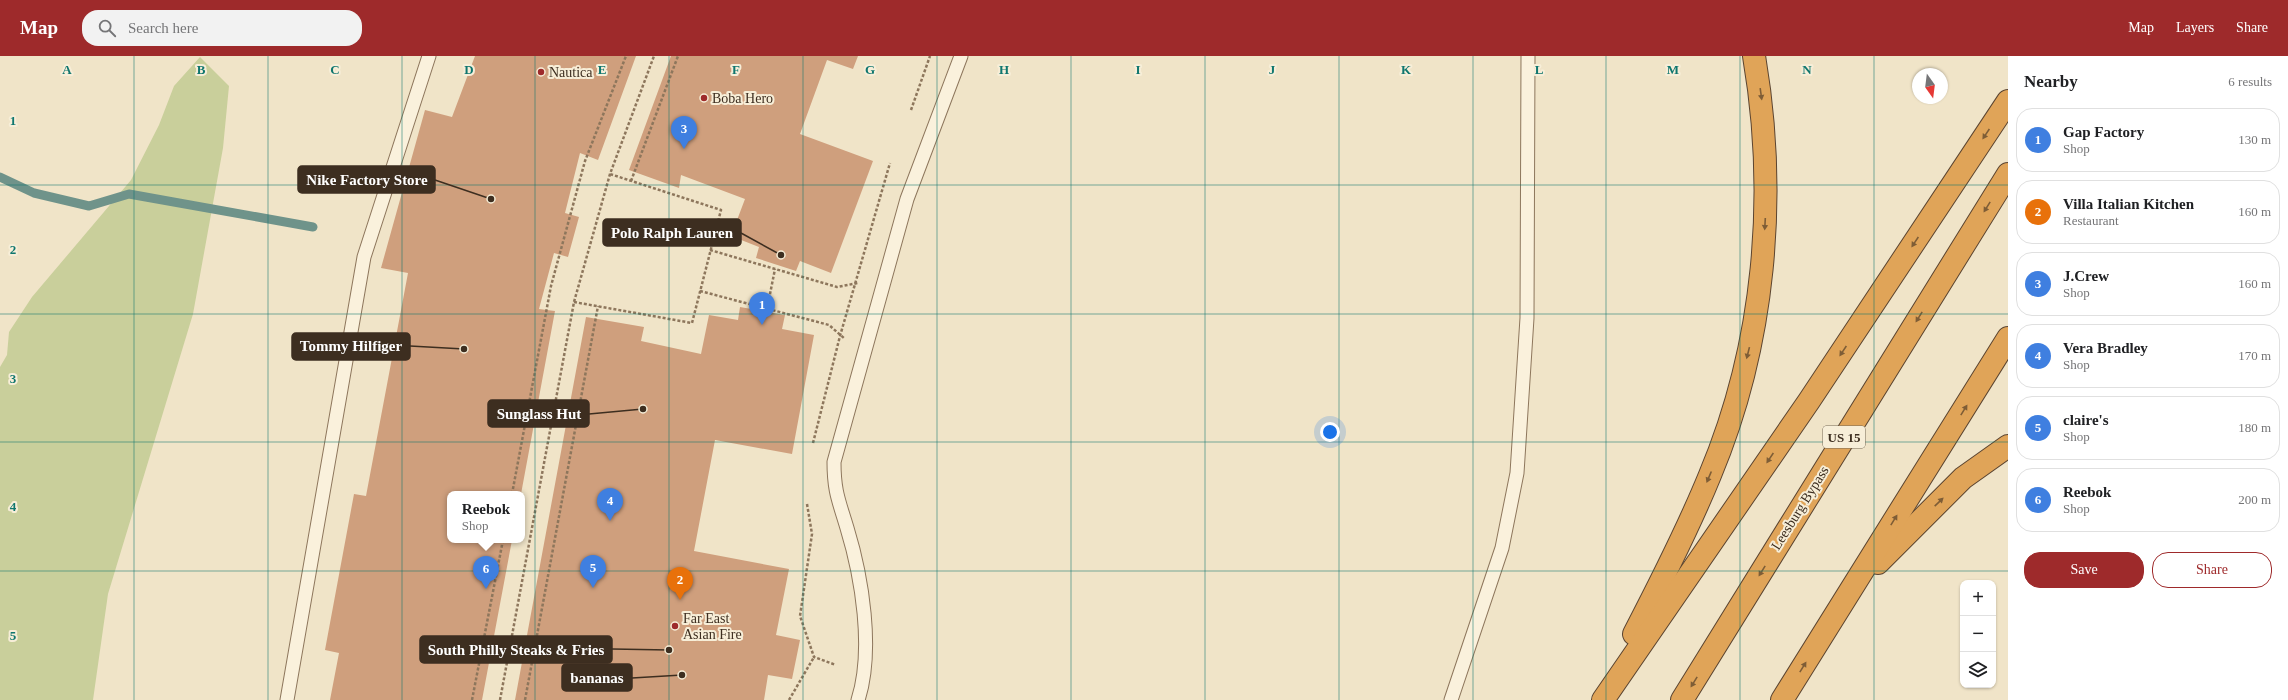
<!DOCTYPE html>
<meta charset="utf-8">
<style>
body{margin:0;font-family:"Times New Roman",serif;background:#f2f2f2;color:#202124}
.controls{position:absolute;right:12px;bottom:12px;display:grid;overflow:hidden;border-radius:8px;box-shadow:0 1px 3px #0004}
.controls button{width:36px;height:36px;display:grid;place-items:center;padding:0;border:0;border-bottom:1px solid #e0e0e0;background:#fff;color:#202124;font:20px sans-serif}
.compass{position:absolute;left:1912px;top:12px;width:36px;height:36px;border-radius:50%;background:#fff;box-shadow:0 1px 3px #0004;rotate:166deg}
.you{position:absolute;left:1330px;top:376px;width:14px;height:14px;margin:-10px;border:3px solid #fff;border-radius:50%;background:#1a73e8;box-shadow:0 0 0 6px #1a73e833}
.badge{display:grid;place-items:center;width:26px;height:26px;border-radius:50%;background:#9e2a2b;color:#fff;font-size:13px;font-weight:700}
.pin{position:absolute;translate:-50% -33px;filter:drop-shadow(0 1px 2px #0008)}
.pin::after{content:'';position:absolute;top:21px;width:14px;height:12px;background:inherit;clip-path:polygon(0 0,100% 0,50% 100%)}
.popup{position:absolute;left:447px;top:435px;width:78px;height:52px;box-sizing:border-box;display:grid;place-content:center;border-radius:8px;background:#fff;filter:drop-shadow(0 1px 3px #0005);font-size:13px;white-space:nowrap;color:#757577}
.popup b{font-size:15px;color:#202124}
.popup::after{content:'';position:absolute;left:50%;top:100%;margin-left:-8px;border:8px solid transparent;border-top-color:#fff}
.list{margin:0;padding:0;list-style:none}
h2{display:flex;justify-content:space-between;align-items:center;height:52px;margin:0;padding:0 16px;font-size:17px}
h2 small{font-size:13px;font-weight:400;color:#757577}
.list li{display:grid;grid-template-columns:26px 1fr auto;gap:12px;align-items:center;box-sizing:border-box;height:64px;margin:0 8px 8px;padding:0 8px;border:1px solid #e0e0e0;border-radius:16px}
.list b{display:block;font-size:15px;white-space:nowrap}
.list p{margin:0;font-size:13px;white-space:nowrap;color:#757577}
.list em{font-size:13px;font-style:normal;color:#757577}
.actions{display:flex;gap:8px;padding:12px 16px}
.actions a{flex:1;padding:9px 0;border:1px solid #9e2a2b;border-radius:16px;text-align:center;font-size:14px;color:#9e2a2b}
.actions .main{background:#9e2a2b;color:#fff}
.icon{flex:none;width:22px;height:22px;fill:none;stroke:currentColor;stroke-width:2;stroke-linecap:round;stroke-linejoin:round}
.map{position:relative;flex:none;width:2008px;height:644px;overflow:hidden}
header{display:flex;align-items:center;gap:24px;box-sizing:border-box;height:56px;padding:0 20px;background:#9e2a2b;color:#fff}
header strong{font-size:19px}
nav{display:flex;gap:22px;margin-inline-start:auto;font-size:14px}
.search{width:280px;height:36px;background:#f2f2f2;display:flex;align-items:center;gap:10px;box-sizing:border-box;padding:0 14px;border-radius:16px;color:#757577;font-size:15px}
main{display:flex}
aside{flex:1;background:#fff}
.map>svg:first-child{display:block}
.green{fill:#c9cf9b}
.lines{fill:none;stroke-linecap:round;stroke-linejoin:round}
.stream{stroke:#6f938a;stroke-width:9}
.building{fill:#cf9f7d}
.service-casing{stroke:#8d765c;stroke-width:15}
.motorway-casing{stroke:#5b4430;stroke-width:24}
.path{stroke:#8d765c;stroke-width:2.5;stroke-dasharray:3 2;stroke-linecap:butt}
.service{stroke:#faf1dc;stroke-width:13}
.motorway{stroke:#e0a458;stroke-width:22}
.oneway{fill:#7e5d36}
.grid{fill:none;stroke:#0f766e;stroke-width:1;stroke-opacity:0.55}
.poi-dot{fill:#9e2a2b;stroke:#f7eed8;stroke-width:1.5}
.labels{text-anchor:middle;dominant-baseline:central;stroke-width:4;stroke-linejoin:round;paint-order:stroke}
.shield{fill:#f7eed8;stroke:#756857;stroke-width:1}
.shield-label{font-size:13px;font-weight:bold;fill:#3d2e20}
.poi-label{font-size:14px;fill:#3d2e20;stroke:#f7eed8;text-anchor:start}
.street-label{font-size:14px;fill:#3d2e20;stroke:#f7eed8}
.grid-label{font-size:13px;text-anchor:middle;font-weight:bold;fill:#0f766e;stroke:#f7eed8;stroke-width:4;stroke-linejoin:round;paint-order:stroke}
.leader{fill:none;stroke:#3d2e20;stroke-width:1.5}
.callout-dot{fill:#3d2e20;stroke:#f7eed8;stroke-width:1.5}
.callout{fill:#3d2e20;stroke:#3d2e20;stroke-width:1.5}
.callout-label{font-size:15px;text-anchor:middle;font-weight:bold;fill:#fff}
</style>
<header>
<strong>Map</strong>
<div class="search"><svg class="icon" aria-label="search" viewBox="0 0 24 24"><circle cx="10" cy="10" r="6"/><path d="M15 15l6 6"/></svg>Search here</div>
<nav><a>Map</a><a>Layers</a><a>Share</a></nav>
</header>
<main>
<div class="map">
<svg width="2008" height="644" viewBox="0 0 2008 644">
<rect width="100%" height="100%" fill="#f0e4c8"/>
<polygon class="green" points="200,1 229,30 223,92 193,258 108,538 93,644 0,644 0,311 7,299 9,276 32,241 131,124 159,69 174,30"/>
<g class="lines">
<polyline class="stream" points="0,121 34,137 89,150 129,138 313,171"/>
</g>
<g class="building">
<polygon points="475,0 636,0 598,104 580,97 565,157 579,161 568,201 554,197 539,253 555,255 521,438 450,438 450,484 512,484 482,644 330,644 339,597 325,594 354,438 366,440 408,217 381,212 425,54 452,61"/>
<polygon points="671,0 858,0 853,13 827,4 800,78 873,105 831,217 800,205 796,215 756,202 759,191 731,180 745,143 681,119 679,132 629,114"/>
<polygon points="740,251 785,259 782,273 814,279 792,398 715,384 694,495 789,513 776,579 800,584 792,623 768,619 764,644 515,644 586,261 644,271 641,285 701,298 709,259 738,264"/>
</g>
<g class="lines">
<defs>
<g id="service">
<polyline points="287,644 364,201 429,0"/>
<path d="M858,644c16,-50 4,-123 -11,-172 -8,-27 -13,-36 -13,-66l73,-263 54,-143"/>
<polyline points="1451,644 1502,492 1517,417 1527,262 1528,0"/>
</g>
<g id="motorway">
<polyline points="1878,507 1963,422 2008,390"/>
<path d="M1634,578c27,-52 54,-105 76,-159 55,-131 68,-279 44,-419"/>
<polyline points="1603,644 1809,345 2008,45"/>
<polyline points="1682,644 2008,118"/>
<polyline points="1782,644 2008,282"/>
</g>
</defs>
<use href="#service" class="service-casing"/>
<use href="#motorway" class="motorway-casing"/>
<g class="path">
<polyline points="911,54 930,0"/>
<polyline points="631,125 678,0"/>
<polyline points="710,194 837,231 858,227"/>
<polyline points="700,235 829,269 845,283"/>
<polyline points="574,246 692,267 721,154 610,118"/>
<polyline points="767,253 775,213"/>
<polyline points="813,387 840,280 890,107"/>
<polyline points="512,438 551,230 585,105 626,0"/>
<polyline points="807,448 812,478 800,560 814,601 836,609"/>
<polyline points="472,644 503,484"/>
<polyline points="500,644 574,246 610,118 654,0"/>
<polyline points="525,644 598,250"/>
<polyline points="789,644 814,601"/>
</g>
<use href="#service" class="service"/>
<use href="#motorway" class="motorway"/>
</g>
<defs><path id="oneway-solid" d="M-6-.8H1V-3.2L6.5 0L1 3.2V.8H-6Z"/></defs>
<g class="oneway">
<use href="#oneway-solid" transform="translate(1761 38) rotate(82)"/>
<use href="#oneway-solid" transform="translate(1986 78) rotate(124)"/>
<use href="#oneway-solid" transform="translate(1987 151) rotate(122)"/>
<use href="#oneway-solid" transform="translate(1765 168) rotate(93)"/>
<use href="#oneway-solid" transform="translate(1915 186) rotate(124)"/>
<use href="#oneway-solid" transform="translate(1919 261) rotate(122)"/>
<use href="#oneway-solid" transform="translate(1843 295) rotate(124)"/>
<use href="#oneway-solid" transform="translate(1748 297) rotate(104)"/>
<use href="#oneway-solid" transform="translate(1964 354) rotate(-58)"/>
<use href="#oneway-solid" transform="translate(1770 402) rotate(124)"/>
<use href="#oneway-solid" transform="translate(1709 421) rotate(113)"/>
<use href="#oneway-solid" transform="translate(1939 446) rotate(-44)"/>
<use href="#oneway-solid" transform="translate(1894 464) rotate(-58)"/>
<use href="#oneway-solid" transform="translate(1762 515) rotate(122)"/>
<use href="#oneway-solid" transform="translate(1803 611) rotate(-58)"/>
<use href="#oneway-solid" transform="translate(1694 626) rotate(122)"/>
</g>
<path class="grid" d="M134,0v644M268,0v644M402,0v644M535,0v644M669,0v644M803,0v644M937,0v644M1071,0v644M1205,0v644M1339,0v644M1473,0v644M1606,0v644M1740,0v644M1874,0v644M0,129h2008M0,258h2008M0,386h2008M0,515h2008"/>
<g class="poi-dot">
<circle cx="541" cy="16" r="4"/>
<circle cx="704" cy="42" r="4"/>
<circle cx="675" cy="570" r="4"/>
</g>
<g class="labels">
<rect class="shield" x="1823" y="370" width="42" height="22" rx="3"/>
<g class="shield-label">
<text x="1844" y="381">US 15</text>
</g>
<g class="poi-label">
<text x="549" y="16">Nautica</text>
<text x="712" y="42">Boba Hero</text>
<text x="683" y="562">Far East<tspan x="683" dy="16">Asian Fire</tspan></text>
</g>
<g class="street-label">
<text transform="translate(1800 452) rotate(-58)">Leesburg Bypass</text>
</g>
</g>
<g class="grid-label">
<text x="67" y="18">A</text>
<text x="201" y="18">B</text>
<text x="335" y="18">C</text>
<text x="469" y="18">D</text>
<text x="602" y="18">E</text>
<text x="736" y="18">F</text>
<text x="870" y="18">G</text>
<text x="1004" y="18">H</text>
<text x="1138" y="18">I</text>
<text x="1272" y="18">J</text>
<text x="1406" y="18">K</text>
<text x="1539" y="18">L</text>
<text x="1673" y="18">M</text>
<text x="1807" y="18">N</text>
<text x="13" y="69">1</text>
<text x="13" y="198">2</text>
<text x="13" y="327">3</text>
<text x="13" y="455">4</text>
<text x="13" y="584">5</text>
</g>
<path class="leader" d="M491 143L435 124M781 199L741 177M464 293L410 290M643 353L589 358M669 594L612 593M682 619L632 622"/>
<g class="callout-dot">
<circle cx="491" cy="143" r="4"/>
<circle cx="781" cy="199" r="4"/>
<circle cx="464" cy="293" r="4"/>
<circle cx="643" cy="353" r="4"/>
<circle cx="669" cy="594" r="4"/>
<circle cx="682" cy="619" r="4"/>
</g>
<g class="callout">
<rect x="298" y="110" width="137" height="27" rx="4"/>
<rect x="603" y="163" width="138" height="27" rx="4"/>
<rect x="292" y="277" width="118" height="27" rx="4"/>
<rect x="488" y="344" width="101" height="27" rx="4"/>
<rect x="420" y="580" width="192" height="27" rx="4"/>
<rect x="562" y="608" width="70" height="27" rx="4"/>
</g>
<g class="callout-label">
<text x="367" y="129">Nike Factory Store</text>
<text x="672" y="182">Polo Ralph Lauren</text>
<text x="351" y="295">Tommy Hilfiger</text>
<text x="539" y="363">Sunglass Hut</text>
<text x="516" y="599">South Philly Steaks &amp; Fries</text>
<text x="597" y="627">bananas</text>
</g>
</svg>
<div class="controls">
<button>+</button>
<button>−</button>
<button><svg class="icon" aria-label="layers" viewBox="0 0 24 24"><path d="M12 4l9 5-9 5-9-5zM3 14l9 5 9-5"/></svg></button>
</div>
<svg class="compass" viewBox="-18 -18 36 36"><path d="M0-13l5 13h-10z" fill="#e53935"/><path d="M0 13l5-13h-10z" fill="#757577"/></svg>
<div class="you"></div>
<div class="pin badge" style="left:762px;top:269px;background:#3f7fe0">1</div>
<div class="pin badge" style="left:680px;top:544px;background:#e8710a">2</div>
<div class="pin badge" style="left:684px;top:93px;background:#3f7fe0">3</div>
<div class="pin badge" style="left:610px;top:465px;background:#3f7fe0">4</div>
<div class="pin badge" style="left:593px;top:532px;background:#3f7fe0">5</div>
<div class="pin badge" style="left:486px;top:533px;background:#3f7fe0">6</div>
<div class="popup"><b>Reebok</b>Shop</div>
</div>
<aside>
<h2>Nearby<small>6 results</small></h2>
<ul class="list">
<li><span class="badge" style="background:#3f7fe0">1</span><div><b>Gap Factory</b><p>Shop</p></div><em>130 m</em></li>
<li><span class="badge" style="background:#e8710a">2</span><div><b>Villa Italian Kitchen</b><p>Restaurant</p></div><em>160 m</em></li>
<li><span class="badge" style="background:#3f7fe0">3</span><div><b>J.Crew</b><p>Shop</p></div><em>160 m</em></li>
<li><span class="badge" style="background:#3f7fe0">4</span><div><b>Vera Bradley</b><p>Shop</p></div><em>170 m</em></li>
<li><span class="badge" style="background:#3f7fe0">5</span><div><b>claire's</b><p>Shop</p></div><em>180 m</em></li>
<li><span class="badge" style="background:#3f7fe0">6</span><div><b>Reebok</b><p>Shop</p></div><em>200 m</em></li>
</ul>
<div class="actions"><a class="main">Save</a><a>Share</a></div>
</aside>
</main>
